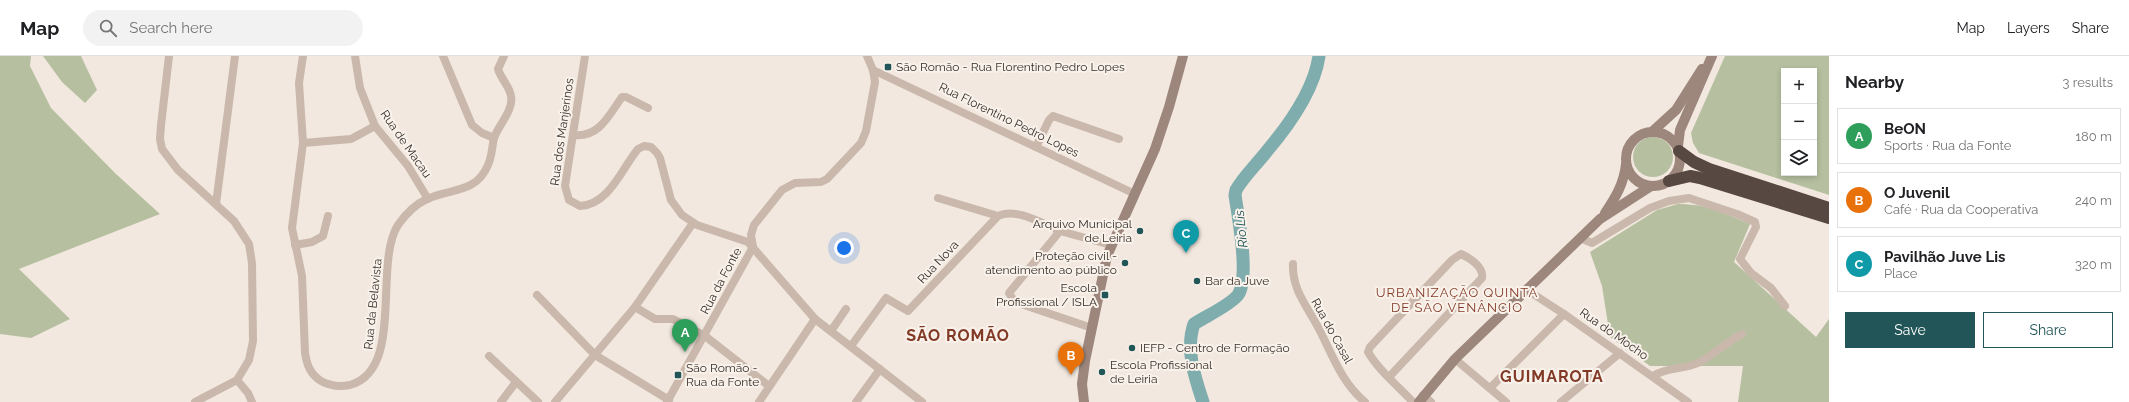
<!DOCTYPE html>
<meta charset="utf-8">
<style>
body{margin:0;font-family:Raleway,sans-serif;background:#f2f2f2;color:#202124}
.controls{position:absolute;right:12px;top:12px;display:grid;overflow:hidden;border-radius:0px;box-shadow:0 2px 6px #0003}
.controls button{width:36px;height:36px;display:grid;place-items:center;padding:0;border:0;border-bottom:1px solid #e0e0e0;background:#fff;color:#202124;font:20px sans-serif}
.you{position:absolute;left:844px;top:192px;width:14px;height:14px;margin:-10px;border:3px solid #fff;border-radius:50%;background:#1a73e8;box-shadow:0 0 0 6px #1a73e833}
.badge{display:grid;place-items:center;width:26px;height:26px;border-radius:50%;background:#225557;color:#fff;font-size:13px;font-weight:700}
.pin{position:absolute;translate:-50% -33px;filter:drop-shadow(0 1px 2px #0008)}
.pin::after{content:'';position:absolute;top:21px;width:14px;height:12px;background:inherit;clip-path:polygon(0 0,100% 0,50% 100%)}
.list{margin:0;padding:0;list-style:none}
h2{display:flex;justify-content:space-between;align-items:center;height:52px;margin:0;padding:0 16px;font-size:17px}
h2 small{font-size:13px;font-weight:400;color:#757577}
.list li{display:grid;grid-template-columns:26px 1fr auto;gap:12px;align-items:center;box-sizing:border-box;height:56px;margin:0 8px 8px;padding:0 8px;border:1px solid #e0e0e0;border-radius:0px}
.list b{display:block;font-size:15px;white-space:nowrap}
.list p{margin:0;font-size:13px;white-space:nowrap;color:#757577}
.list em{font-size:13px;font-style:normal;color:#757577}
.actions{display:flex;gap:8px;padding:12px 16px}
.actions a{flex:1;padding:9px 0;border:1px solid #225557;border-radius:0px;text-align:center;font-size:14px;color:#225557}
.actions .main{background:#225557;color:#fff}
.icon{flex:none;width:22px;height:22px;fill:none;stroke:currentColor;stroke-width:2;stroke-linecap:round;stroke-linejoin:round}
.map{position:relative;flex:none;width:1829px;height:346px;overflow:hidden}
header{display:flex;align-items:center;gap:24px;box-sizing:border-box;height:56px;padding:0 20px;background:#fff;border-bottom:1px solid #e0e0e0}
header strong{font-size:19px}
nav{display:flex;gap:22px;margin-inline-start:auto;font-size:14px}
.search{width:280px;height:36px;background:#f2f2f2;display:flex;align-items:center;gap:10px;box-sizing:border-box;padding:0 14px;border-radius:22px;color:#757577;font-size:15px}
main{display:flex}
aside{flex:1;background:#fff}
.map>svg:first-child{display:block}
.green{fill:#b6c0a0;fill-rule:evenodd}
.lines{fill:none;stroke-linecap:round;stroke-linejoin:round}
.river{stroke:#7fadad;stroke-width:13}
.street{stroke:#c9b8ab;stroke-width:8}
.secondary{stroke:#9d877d;stroke-width:10}
.highway{stroke:#584842;stroke-width:12}
.poi-dot{fill:#225557;stroke:#f9f2eb;stroke-width:1.5}
.labels{text-anchor:middle;dominant-baseline:central;stroke-width:4;stroke-linejoin:round;paint-order:stroke}
.poi-label{font-size:12px;fill:#382e2a;stroke:#f9f2eb;text-anchor:start}
.street-label{font-size:12px;fill:#382e2a;stroke:#f9f2eb}
.water-label{font-size:13px;font-style:italic;fill:#225557;stroke:#f9f2eb}
.neighbourhood-label{font-size:13px;letter-spacing:1px;fill:#823a27;stroke:#f9f2eb}
.district-label{font-size:16px;font-weight:bold;letter-spacing:1px;fill:#823a27;stroke:#f9f2eb}
</style>
<header>
<strong>Map</strong>
<div class="search"><svg class="icon" aria-label="search" viewBox="0 0 24 24"><circle cx="10" cy="10" r="6"/><path d="M15 15l6 6"/></svg>Search here</div>
<nav><a>Map</a><a>Layers</a><a>Share</a></nav>
</header>
<main>
<div class="map">
<svg width="1829" height="346" viewBox="0 0 1829 346">
<rect width="100%" height="100%" fill="#f2e8df"/>
<g class="green">
<polygon points="0,0 31,0 30,10 51,52 116,118 160,158 19,213 70,263 31,282 0,278"/>
<polygon points="43,0 81,0 97,34 85,47 62,26"/>
<path d="M1725,0h104v139l-130,-42 -6,-10 -2,-10zM1784,15h30v102h-30z"/>
<circle cx="1653" cy="101" r="20"/>
<path d="M1678,148c30,0 45,9 72,20l-16,38 82,75 13,-18v83h-91l5,-36h-93l-40,-29 -8,-51 -12,-34 67,-42z"/>
</g>
<g class="lines">
<path class="river" d="M1203,346c-8,-24 -18,-53 -9,-78 12,-8 35,-18 44,-29 12,-18 0,-78 -3,-100l1,-5c8,-14 21,-26 31,-39 22,-26 47,-60 52,-95"/>
<g class="street">
<polyline points="169,0 161,69 160,83 162,93 178,114 234,165 249,188 252,207 253,285 249,304 237,324 195,346"/>
<path d="M303,0l-4,27 4,60 -11,85 10,48 3,77c2,12 5,21 16,28 9,5 19,6 29,4 55,-15 23,-121 48,-160 7,-10 18,-21 29,-26 23,-11 49,-5 61,-34 4,-9 4,-18 6,-27 4,-12 20,-28 17,-42 -1,-9 -10,-17 -13,-27l6,-13"/>
<polyline points="355,0 360,32 375,70 408,110 428,143"/>
<polyline points="443,0 472,69 482,77 494,82"/>
<path d="M585,0l-20,130 4,14 11,6c29,-1 42,-38 58,-57l6,-3 7,1 6,6 3,5 11,42 11,15 15,10 51,17 67,77 107,83"/>
<polyline points="873,14 1135,138"/>
<path d="M574,79c25,3 35,-20 48,-38h4l22,11"/>
<polyline points="303,87 351,83 375,70"/>
<polyline points="1036,91 1049,64 1053,60 1119,83"/>
<polyline points="938,142 998,160"/>
<polyline points="216,148 235,0"/>
<polyline points="1580,182 1592,187 1650,152 1669,145 1689,142 1737,158 1755,166 1756,171 1740,203 1751,217 1771,232 1785,250"/>
<polyline points="295,189 312,186 323,180 328,160"/>
<path d="M1293,208c-1,27 15,43 26,65 14,27 23,54 46,73"/>
<polyline points="1527,234 1564,258 1688,346"/>
<polyline points="537,239 595,299 669,344"/>
<polyline points="635,251 655,263 673,263 705,280 769,330"/>
<polyline points="1092,272 1021,248 1012,242 1009,237 1060,175 1111,189"/>
<polyline points="831,275 846,253"/>
<path d="M851,290l35,-48 22,13 90,-95c18,-9 45,8 62,15"/>
<polyline points="489,300 538,346"/>
<polyline points="1455,303 1506,346"/>
<path d="M1653,320c16,-10 30,-6 45,-13 16,-8 28,-21 44,-29"/>
<path d="M1389,321l93,-99c2,-11 -12,-20 -21,-24l-9,6 -82,87 -2,5c11,19 31,35 45,50"/>
<polyline points="237,324 248,337 252,346"/>
<polyline points="1490,332 1564,258"/>
<polyline points="1423,339 1431,346"/>
<polyline points="501,346 516,326"/>
<polyline points="555,346 635,251 693,167"/>
<polyline points="667,346 753,191 751,179 754,169 782,134 795,127 821,126 827,123 861,87 866,75 875,26 873,14 867,0"/>
<polyline points="759,346 815,263"/>
<polyline points="856,346 880,313"/>
<polyline points="1561,346 1620,297"/>
</g>
<g class="secondary">
<polyline points="1653,75 1676,54 1702,13"/>
<circle cx="1653" cy="103" r="27"/>
<polyline points="1678,90 1680,74 1712,0"/>
<path d="M1605,157c11,-16 19,-30 21,-49"/>
<polyline points="1084,346 1082,328 1085,305 1107,200 1155,93 1169,51 1183,0"/>
<polyline points="1419,346 1455,303 1600,163 1651,130"/>
</g>
<g class="highway">
<polyline points="1679,95 1694,106 1709,113 1829,152"/>
<polyline points="1669,125 1690,120 1700,122 1829,162"/>
</g>
</g>
<g class="poi-dot">
<rect x="884" y="7" width="8" height="8" rx="2"/>
<circle cx="1140" cy="175" r="4"/>
<circle cx="1125" cy="207" r="4"/>
<circle cx="1197" cy="225" r="4"/>
<rect x="1101" y="235" width="8" height="8" rx="2"/>
<circle cx="1132" cy="292" r="4"/>
<circle cx="1102" cy="316" r="4"/>
<rect x="674" y="315" width="8" height="8" rx="2"/>
</g>
<g class="labels">
<g class="poi-label">
<text x="896" y="11">São Romão - Rua Florentino Pedro Lopes</text>
<text x="1132" y="168" text-anchor="end">Arquivo Municipal<tspan x="1132" dy="14">de Leiria</tspan></text>
<text x="1117" y="200" text-anchor="end">Proteção civil -<tspan x="1117" dy="14">atendimento ao público</tspan></text>
<text x="1205" y="225">Bar da Juve</text>
<text x="1097" y="232" text-anchor="end">Escola<tspan x="1097" dy="14">Profissional / ISLA</tspan></text>
<text x="1140" y="292">IEFP - Centro de Formação</text>
<text x="1110" y="309">Escola Profissional<tspan x="1110" dy="14">de Leiria</tspan></text>
<text x="686" y="312">São Romão -<tspan x="686" dy="14">Rua da Fonte</tspan></text>
</g>
<g class="street-label">
<text transform="translate(1009 64) rotate(26)">Rua Florentino Pedro Lopes</text>
<text transform="translate(562 76) rotate(-82)">Rua dos Manjerinos</text>
<text transform="translate(406 88) rotate(55)">Rua de Macau</text>
<text transform="translate(938 206) rotate(-47)">Rua Nova</text>
<text transform="translate(721 225) rotate(-62)">Rua da Fonte</text>
<text transform="translate(373 248) rotate(-84)">Rua da Belavista</text>
<text transform="translate(1332 275) rotate(61)">Rua do Casal</text>
<text transform="translate(1614 278) rotate(35)">Rua do Mocho</text>
</g>
<g class="water-label">
<text transform="translate(1241 173) rotate(-96)">Rio Lis</text>
</g>
<g class="neighbourhood-label">
<text x="1457" y="236">URBANIZAÇÃO QUINTA<tspan x="1457" dy="15">DE SÃO VENÂNCIO</tspan></text>
</g>
<g class="district-label">
<text x="958" y="279">SÃO ROMÃO</text>
<text x="1552" y="320">GUIMAROTA</text>
</g>
</g>
</svg>
<div class="controls">
<button>+</button>
<button>−</button>
<button><svg class="icon" aria-label="layers" viewBox="0 0 24 24"><path d="M12 4l9 5-9 5-9-5zM3 14l9 5 9-5"/></svg></button>
</div>
<div class="you"></div>
<div class="pin badge" style="left:685px;top:296px;background:#2e9e5b">A</div>
<div class="pin badge" style="left:1071px;top:319px;background:#e8710a">B</div>
<div class="pin badge" style="left:1186px;top:197px;background:#0f9aa8">C</div>
</div>
<aside>
<h2>Nearby<small>3 results</small></h2>
<ul class="list">
<li><span class="badge" style="background:#2e9e5b">A</span><div><b>BeON</b><p>Sports · Rua da Fonte</p></div><em>180 m</em></li>
<li><span class="badge" style="background:#e8710a">B</span><div><b>O Juvenil</b><p>Café · Rua da Cooperativa</p></div><em>240 m</em></li>
<li><span class="badge" style="background:#0f9aa8">C</span><div><b>Pavilhão Juve Lis</b><p>Place</p></div><em>320 m</em></li>
</ul>
<div class="actions"><a class="main">Save</a><a>Share</a></div>
</aside>
</main>
